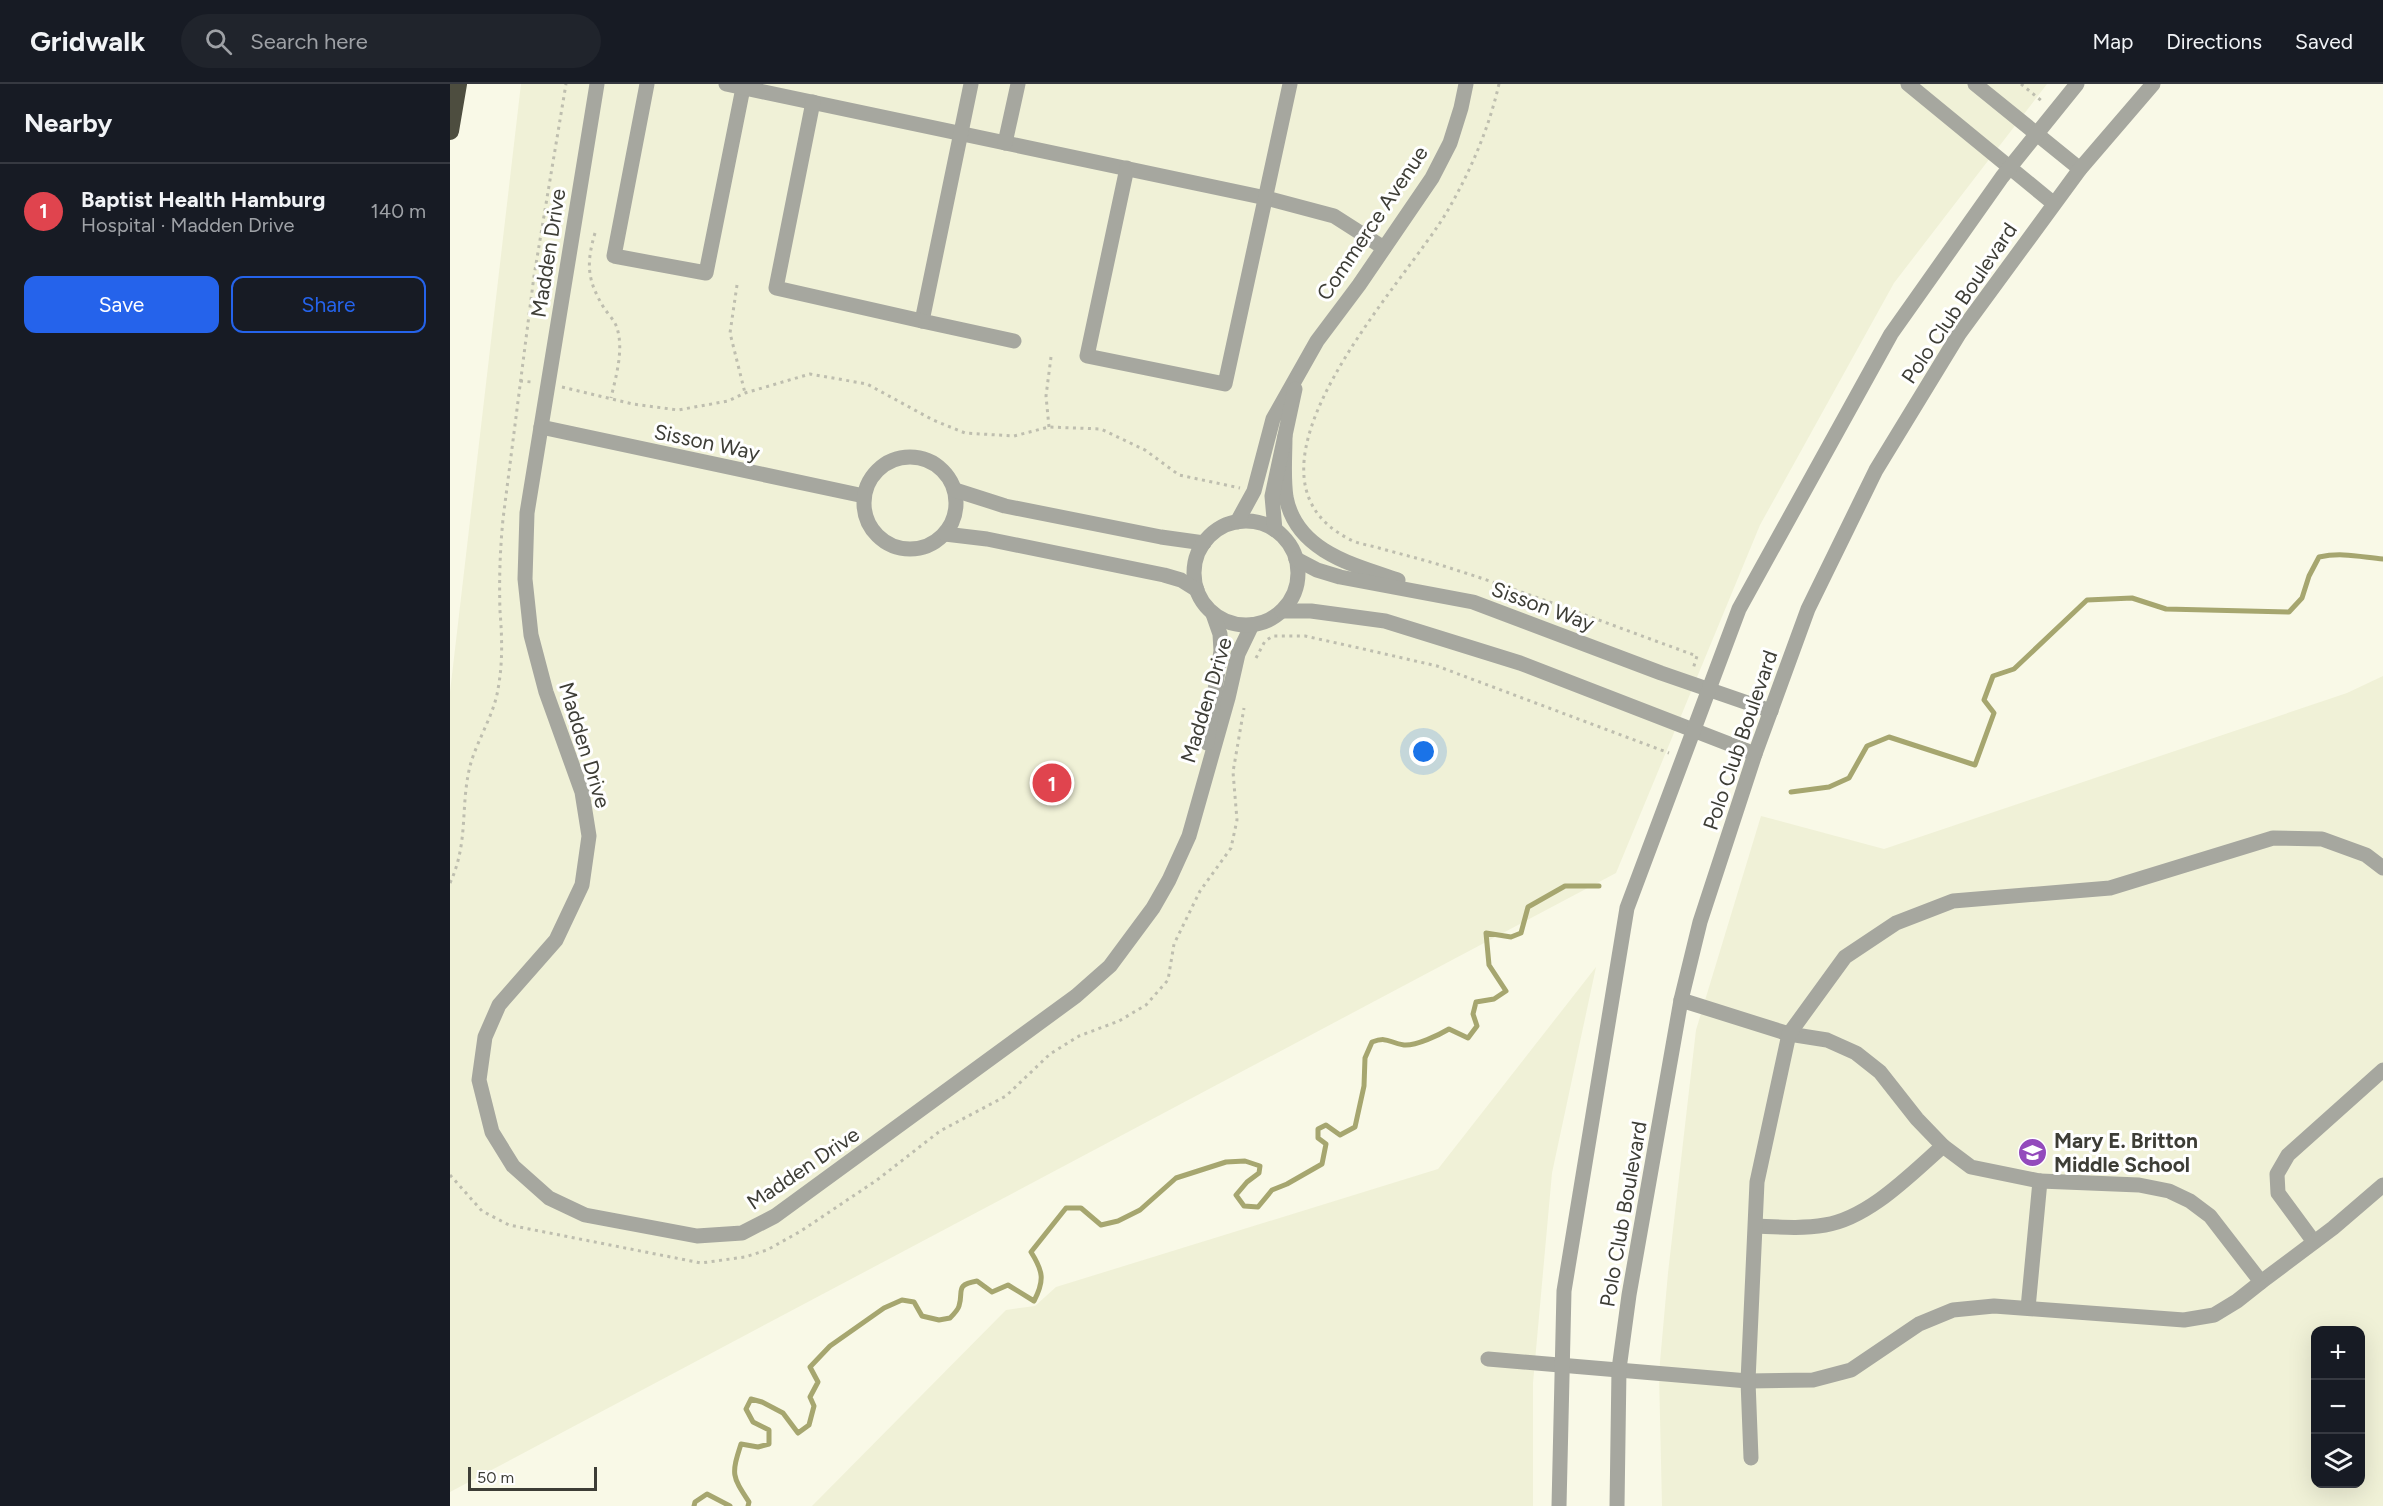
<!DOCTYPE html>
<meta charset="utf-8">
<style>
body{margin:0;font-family:Figtree,sans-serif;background:#20242c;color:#f1f3f6}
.controls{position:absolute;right:18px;bottom:18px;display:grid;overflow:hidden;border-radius:12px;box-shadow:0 6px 24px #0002}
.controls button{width:54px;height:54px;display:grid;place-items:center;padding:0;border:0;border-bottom:2px solid #363941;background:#171b24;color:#f1f3f6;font:30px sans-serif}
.scale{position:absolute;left:18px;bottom:15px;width:129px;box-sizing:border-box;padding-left:6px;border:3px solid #3d3d36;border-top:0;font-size:16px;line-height:21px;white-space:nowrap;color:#3d3d36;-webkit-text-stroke:4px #fff;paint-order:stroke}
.you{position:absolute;left:974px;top:668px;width:21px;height:21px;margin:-15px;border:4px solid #fff;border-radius:50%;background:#1a73e8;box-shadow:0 0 0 9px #1a73e833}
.badge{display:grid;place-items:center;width:39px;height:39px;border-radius:50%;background:#2563eb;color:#fff;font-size:20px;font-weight:700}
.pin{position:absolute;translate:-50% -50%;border:3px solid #fff;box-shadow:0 2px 6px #0006}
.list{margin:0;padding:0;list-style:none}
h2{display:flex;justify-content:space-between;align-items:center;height:78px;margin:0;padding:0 24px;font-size:26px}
h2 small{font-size:20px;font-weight:400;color:#9ea1a6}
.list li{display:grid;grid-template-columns:39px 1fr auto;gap:18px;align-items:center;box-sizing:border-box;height:96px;padding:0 24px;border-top:2px solid #363941}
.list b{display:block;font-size:22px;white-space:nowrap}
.list p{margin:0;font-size:20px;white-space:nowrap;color:#9ea1a6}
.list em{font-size:20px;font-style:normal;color:#9ea1a6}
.actions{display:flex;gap:12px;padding:18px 24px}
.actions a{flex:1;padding:14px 0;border:2px solid #2563eb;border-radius:12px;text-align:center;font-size:21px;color:#2563eb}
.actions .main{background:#2563eb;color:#fff}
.icon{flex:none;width:33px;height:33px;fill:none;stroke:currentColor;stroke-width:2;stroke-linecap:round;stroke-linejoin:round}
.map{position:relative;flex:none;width:1933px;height:1422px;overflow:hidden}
header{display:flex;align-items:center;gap:36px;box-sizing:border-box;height:84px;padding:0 30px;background:#171b24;border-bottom:2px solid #363941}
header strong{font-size:28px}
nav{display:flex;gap:33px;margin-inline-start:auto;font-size:21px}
.search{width:420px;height:54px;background:#20242c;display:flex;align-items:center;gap:15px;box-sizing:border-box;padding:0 21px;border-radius:33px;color:#9ea1a6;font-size:22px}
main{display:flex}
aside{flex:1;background:#171b24}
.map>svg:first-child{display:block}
.built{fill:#f0f1d7;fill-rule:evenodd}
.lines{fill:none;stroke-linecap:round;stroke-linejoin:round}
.stream{stroke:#a6a66f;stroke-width:5}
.path{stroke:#bebeaf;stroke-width:3;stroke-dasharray:3 4.5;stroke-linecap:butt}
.minor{stroke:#a6a79f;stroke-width:15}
.highway{stroke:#4d4d3f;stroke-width:18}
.labels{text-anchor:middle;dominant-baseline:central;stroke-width:6;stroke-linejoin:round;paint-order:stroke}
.street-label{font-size:21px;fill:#3d3d36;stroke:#fff}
.poi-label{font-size:21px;font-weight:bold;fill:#3d3d36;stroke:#fff;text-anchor:start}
</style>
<header>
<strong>Gridwalk</strong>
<div class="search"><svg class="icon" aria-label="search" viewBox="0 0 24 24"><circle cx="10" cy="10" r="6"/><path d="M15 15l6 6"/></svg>Search here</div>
<nav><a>Map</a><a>Directions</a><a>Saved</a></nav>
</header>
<main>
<aside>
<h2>Nearby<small></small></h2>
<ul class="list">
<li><span class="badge" style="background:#e0444e">1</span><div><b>Baptist Health Hamburg</b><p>Hospital · Madden Drive</p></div><em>140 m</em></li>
</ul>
<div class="actions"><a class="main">Save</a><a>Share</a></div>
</aside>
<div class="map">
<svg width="1933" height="1422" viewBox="0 0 1933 1422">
<rect width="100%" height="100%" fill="#f9f9e7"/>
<g class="built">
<polygon points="71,0 1597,0 1444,199 1310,441 1166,789 0,1408 0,608"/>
<path d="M1933,592v830h-721l-3,-133 9,-100 28,-243 65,-214 123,33 463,-156zM1866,1246h44v154h-44z"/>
<polygon points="1146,883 1102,1089 1083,1299 1083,1422 362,1422 556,1226 585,1222 606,1203 988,1085"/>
</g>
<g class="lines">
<g class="stream">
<path d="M1341,708l38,-5 20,-9 18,-32 22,-9 86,28 19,-52 -10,-13 9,-24 21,-7 73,-69 45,-2 34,11 123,3 13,-14 7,-22 10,-19c23,-5 42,0 64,2"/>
<polyline points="244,1422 245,1418 257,1410 280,1422"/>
<path d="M298,1422l1,-4c-17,-26 -18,-27 -8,-58l17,3 11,-3v-14l-16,-8 -7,-13 5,-10 11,3 21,11 15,20 11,-8 5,-19 -4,-9 8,-15 -8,-15 20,-21 54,-38 18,-8 12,2 8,14 17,4 11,-2c3,-3 8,-8 9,-12 5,-15 -5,-21 18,-25l15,11 16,-7 26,16c11,-21 9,-30 -3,-49l35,-44h15l20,17 17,-4 22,-11 36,-32 50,-16 19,-1 15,5 -1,7 -12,9 -11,13 8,11 14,1 14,-17 15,-6 35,-20 4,-20 -8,-6v-9l8,-4 14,10 15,-8 9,-41 1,-28 7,-16c16,-6 17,1 32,3 12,1 35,-10 45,-16l19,9 9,-12 -4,-12 3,-12 18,-3 12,-8 -17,-26 -3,-32 25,4 10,-4 7,-26 37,-21h34"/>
</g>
<g class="path">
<path d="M1049,0c-10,44 -28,86 -51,126 -42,73 -229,262 -99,329 9,5 20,6 30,9 25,7 50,13 74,21 82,26 163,58 244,87l-4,13"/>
<polyline points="1571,0 1593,18"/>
<path d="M145,149c-9,31 -8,47 9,75 4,6 11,13 13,20 7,22 -1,48 -6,70"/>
<polyline points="287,201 280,249 295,309"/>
<polyline points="70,297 82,298"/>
<polyline points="112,303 183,320 228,326 278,317 295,309 360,290 417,300 483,336 515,349 564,352 599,343 651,345 695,366 729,391 790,404"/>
<polyline points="599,343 596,312 601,273"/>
<polyline points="806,574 815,557 823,552 855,552 909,564 987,582 1219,669"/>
<path d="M0,799c19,-41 10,-76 20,-117 7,-26 24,-51 28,-77 5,-27 4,-52 2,-78 -1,-31 0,-61 3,-92l31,-243 32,-192"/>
<polyline points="0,1091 32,1127 59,1141 251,1179 295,1173 317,1166 351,1147 427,1096 490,1047 556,1012 600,970 629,952 669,937 696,921 718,896 724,860 750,807 781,764 787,736 783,688 794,624"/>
</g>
<g class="minor">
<polyline points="147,0 77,429 75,495 81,551 96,608 132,708 139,752 132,801 106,856 49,921 35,953 29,996 42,1048 63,1082 99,1114 135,1131 247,1152 292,1149 325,1132 626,912 660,882 703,824 719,796 739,752 778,614 788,570 802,541"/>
<polyline points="197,0 164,172 256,189 293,4"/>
<polyline points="276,0 816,114 884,132 934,164"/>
<polyline points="521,0 472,237 564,257"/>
<polyline points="1458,0 1603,119"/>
<polyline points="1525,0 1630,85"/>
<polyline points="363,18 326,204 472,237"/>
<polyline points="555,59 568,0"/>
<polyline points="677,84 637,272 775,300 840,0"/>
<polyline points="91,343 414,412"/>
<path d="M835,352c0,20 -2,41 1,61 10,54 67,68 112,83"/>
<circle cx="460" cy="419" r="46"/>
<polyline points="505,406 555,422 711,453 754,459"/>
<circle cx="796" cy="489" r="52"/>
<polyline points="787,438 804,407 823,335 867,257 909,201 982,94 1000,59 1011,24 1016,0"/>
<polyline points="825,446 822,412 845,305"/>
<polyline points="495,450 537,455 714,491 731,496 747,506"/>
<polyline points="846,475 867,486 890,493 1023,518 1211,589 1321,627"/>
<polyline points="832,527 861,527 935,537 1070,579 1305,670"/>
<polyline points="757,659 771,567 770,550 763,530"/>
<path d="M1306,1142c23,1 46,3 69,-1 44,-7 86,-51 118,-79"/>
<polyline points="1864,1158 1828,1109 1827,1090 1838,1071 1933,986"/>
<polyline points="1811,1198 1883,1144 1933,1101"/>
<polyline points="1578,1224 1590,1097"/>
<polyline points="1038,1275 1298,1297 1363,1296 1401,1286 1469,1240 1503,1226 1544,1222 1734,1236 1764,1231 1787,1217 1811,1198 1760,1132 1740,1117 1719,1107 1689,1101 1590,1097 1521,1083 1493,1062 1467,1035 1430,988 1406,969 1377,956 1339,950 1231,916"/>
<polyline points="1301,1374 1298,1297 1307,1098 1339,950 1395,873 1446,839 1503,817 1660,804 1823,754 1872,755 1916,771 1933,784"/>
<polyline points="1109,1422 1114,1207 1177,824 1289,525 1441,250 1552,93 1627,0"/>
<polyline points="1167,1422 1169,1285 1179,1211 1231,916 1250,838 1305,670 1358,525 1426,386 1509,250 1630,85 1703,0"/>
</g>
<polyline class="highway" points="0,47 8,0"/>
</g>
<defs>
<symbol id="school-disc" viewBox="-11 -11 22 22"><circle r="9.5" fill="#934abc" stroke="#fff"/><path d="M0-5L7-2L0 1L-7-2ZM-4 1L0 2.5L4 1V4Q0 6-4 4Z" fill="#fff"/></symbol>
</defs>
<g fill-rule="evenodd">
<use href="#school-disc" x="1566" y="1052" width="33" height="33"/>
</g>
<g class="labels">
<g class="street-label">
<text transform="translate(922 139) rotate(-56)">Commerce Avenue</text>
<text transform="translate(98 169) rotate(-81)">Madden Drive</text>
<text transform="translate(1509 219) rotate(-56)">Polo Club Boulevard</text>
<text transform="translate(257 358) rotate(12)">Sisson Way</text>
<text transform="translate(1093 522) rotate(20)">Sisson Way</text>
<text transform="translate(756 616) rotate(-73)">Madden Drive</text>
<text transform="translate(1290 656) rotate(-71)">Polo Club Boulevard</text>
<text transform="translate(135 661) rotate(73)">Madden Drive</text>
<text transform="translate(353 1084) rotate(-34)">Madden Drive</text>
<text transform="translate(1173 1130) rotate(-80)">Polo Club Boulevard</text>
</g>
<g class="poi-label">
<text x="1604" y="1056">Mary E. Britton<tspan x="1604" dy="24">Middle School</tspan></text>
</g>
</g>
</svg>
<div class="controls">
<button>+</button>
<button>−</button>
<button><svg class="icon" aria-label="layers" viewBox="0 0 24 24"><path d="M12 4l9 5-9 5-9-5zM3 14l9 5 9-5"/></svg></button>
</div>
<div class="scale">50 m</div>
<div class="you"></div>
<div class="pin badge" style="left:602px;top:699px;background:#e0444e">1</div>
</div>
</main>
